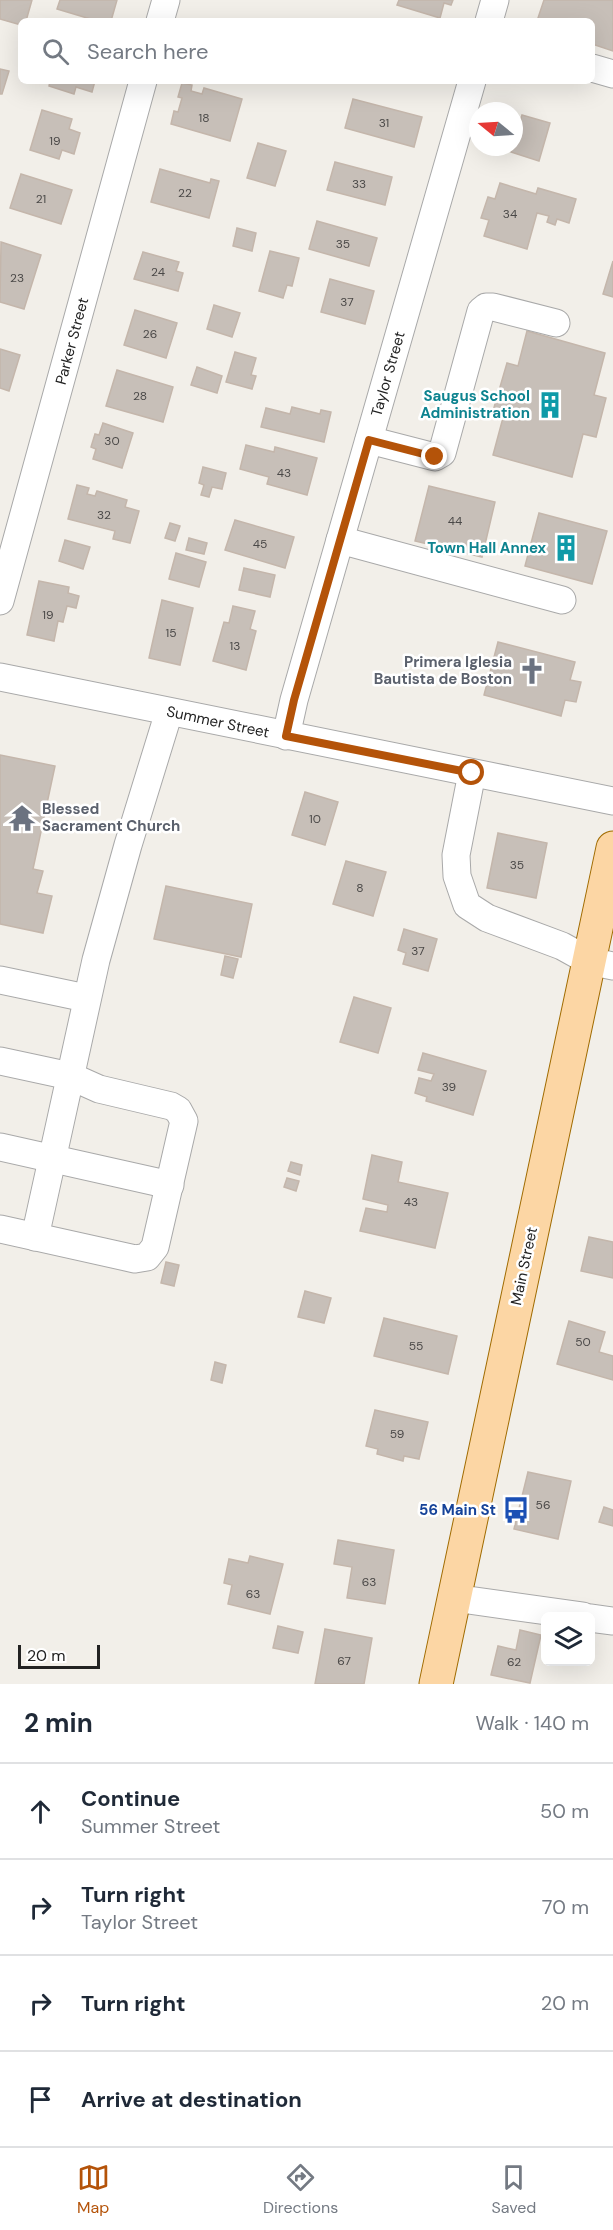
<!DOCTYPE html>
<meta charset="utf-8">
<style>
body{margin:0;font-family:"DM Sans",sans-serif;background:#f2f2f3;color:#1f2937}
.controls{position:absolute;right:18px;bottom:18px;display:grid;overflow:hidden;border-radius:9px;box-shadow:0 6px 24px #0002}
.controls button{width:54px;height:54px;display:grid;place-items:center;padding:0;border:0;border-bottom:2px solid #e0e1e3;background:#fff;color:#1f2937;font:30px sans-serif}
.compass{position:absolute;left:469px;top:102px;width:54px;height:54px;border-radius:50%;background:#fff;box-shadow:0 6px 24px #0002;rotate:288deg}
.scale{position:absolute;left:18px;bottom:15px;width:82px;box-sizing:border-box;padding-left:6px;border:3px solid #222;border-top:0;font-size:16px;line-height:21px;white-space:nowrap;color:#222;-webkit-text-stroke:4px #fff;paint-order:stroke}
.stop{position:absolute;width:18px;height:18px;margin:-14px;border:4px solid #b45309;border-radius:50%;background:#fff}
.stop.end{background:#b45309;border-color:#fff;box-shadow:0 2px 6px #0008}
.list{margin:0;padding:0;list-style:none}
h2{display:flex;justify-content:space-between;align-items:center;height:78px;margin:0;padding:0 24px;font-size:26px}
h2 small{font-size:20px;font-weight:400;color:#747a83}
.list li{display:grid;grid-template-columns:39px 1fr auto;gap:18px;align-items:center;box-sizing:border-box;height:96px;padding:0 24px;border-top:2px solid #e0e1e3}
.list b{display:block;font-size:22px;white-space:nowrap}
.list p{margin:0;font-size:20px;white-space:nowrap;color:#747a83}
.list em{font-size:20px;font-style:normal;color:#747a83}
.icon{flex:none;width:33px;height:33px;fill:none;stroke:currentColor;stroke-width:2;stroke-linecap:round;stroke-linejoin:round}
.map{position:relative;flex:none;width:613px;height:1684px;overflow:hidden}
.search{position:absolute;background:#fff;box-shadow:0 6px 24px #0002;left:18px;right:18px;top:18px;height:66px;display:flex;align-items:center;gap:15px;box-sizing:border-box;padding:0 21px;border-radius:9px;color:#747a83;font-size:22px}
.sheet{height:462px;background:#fff}
nav{display:flex;justify-content:space-around;align-items:center;box-sizing:border-box;height:84px;border-top:2px solid #e0e1e3;background:#fff;font-size:16px;color:#747a83}
nav a{display:grid;justify-items:center;gap:3px}
nav .on{color:#b45309}
.map>svg:first-child{display:block}
.building{fill:#c7bfb8;stroke:#c4b6ab;stroke-width:1.5}
.lines{fill:none;stroke-linecap:round;stroke-linejoin:round}
.minor-casing{stroke:#a9a9a9;stroke-width:29}
.major-casing{stroke:#a06b00;stroke-width:35}
.minor{stroke:#fff;stroke-width:27}
.major{stroke:#fcd6a4;stroke-width:33}
.route{stroke:#b45309;stroke-width:8}
.labels{text-anchor:middle;dominant-baseline:central;stroke-width:5;stroke-linejoin:round;paint-order:stroke}
.number-label{font-size:12px;fill:#4b4948}
.street-label{font-size:15px;fill:#222;stroke:#fff}
.culture-label{font-size:15px;font-weight:bold;fill:#0d838f;stroke:#fff;text-anchor:end}
.worship-label{font-size:15px;font-weight:bold;fill:#5b616d;stroke:#fff;text-anchor:end}
.transit-label{font-size:15px;font-weight:bold;fill:#164399;stroke:#fff;text-anchor:end}
</style>
<div class="map">
<svg width="613" height="1684" viewBox="0 0 613 1684">
<rect width="100%" height="100%" fill="#f2efe9"/>
<g class="building">
<polygon points="0,0 32,0 26,21 21,21 21,25 0,19"/>
<polygon points="60,0 117,0 111,21 97,21 57,9"/>
<polygon points="399,0 453,0 451,5 444,3 440,18 397,5"/>
<polygon points="544,0 613,0 613,51 592,44 592,21 537,21"/>
<polygon points="0,69 9,71 2,94 0,94"/>
<polygon points="50,81 95,81 92,92 76,87 74,94 49,86"/>
<polygon points="182,83 192,85 191,91 202,94 204,88 242,99 230,141 171,124 174,111 178,112 182,98 178,97"/>
<polygon points="353,99 422,117 414,147 345,128"/>
<polygon points="42,110 72,119 69,129 80,133 74,154 62,150 59,159 30,150"/>
<polygon points="522,115 550,123 539,161 511,152"/>
<polygon points="258,143 286,151 275,186 247,178"/>
<polygon points="335,162 392,177 385,205 327,190"/>
<polygon points="160,169 210,183 211,179 219,181 209,218 151,202"/>
<polygon points="21,174 72,190 61,224 10,208"/>
<polygon points="500,183 536,194 538,188 576,199 569,223 557,219 555,225 547,222 549,216 537,213 527,249 484,236 489,220 481,218 488,197 495,199"/>
<polygon points="317,221 377,238 369,266 309,249"/>
<polygon points="237,228 256,233 252,251 233,246"/>
<polygon points="1,242 41,255 24,309 0,302"/>
<polygon points="270,251 299,258 292,286 287,285 283,298 259,291"/>
<polygon points="143,252 179,262 176,271 183,273 178,291 134,279"/>
<polygon points="613,261 613,297 603,294"/>
<polygon points="330,279 374,291 365,324 321,312"/>
<polygon points="214,305 240,313 232,337 207,329"/>
<polygon points="135,310 177,323 166,358 124,345"/>
<polygon points="527,331 605,353 594,395 606,398 596,437 583,434 572,477 493,455 504,414 493,411 507,363 518,366"/>
<polygon points="0,349 20,355 9,391 0,388"/>
<polygon points="235,352 256,358 251,375 256,376 252,389 226,382"/>
<polygon points="197,367 222,376 217,393 191,385"/>
<polygon points="117,370 173,387 163,422 106,406"/>
<polygon points="292,407 320,414 321,410 331,412 324,442 261,427 266,408 290,414"/>
<polygon points="103,423 133,433 122,468 93,459 96,449 91,447 95,434 99,435"/>
<polygon points="246,445 274,452 275,447 317,458 307,495 267,484 269,477 240,469"/>
<polygon points="203,467 226,473 222,489 212,487 209,497 201,495 204,485 199,483"/>
<polygon points="77,485 89,488 87,494 95,496 97,491 127,500 125,507 139,511 130,543 113,539 115,531 68,519"/>
<polygon points="429,486 495,502 482,557 415,541"/>
<polygon points="539,513 607,531 592,584 525,566"/>
<polygon points="235,520 294,537 285,568 225,550"/>
<polygon points="170,523 180,526 175,541 165,538"/>
<polygon points="189,538 207,543 204,554 186,550"/>
<polygon points="65,540 90,547 83,569 59,561"/>
<polygon points="176,553 206,562 199,587 169,579"/>
<polygon points="244,568 275,575 270,597 239,590"/>
<polygon points="39,581 69,587 68,593 79,596 76,608 67,606 63,622 58,621 54,641 27,635"/>
<polygon points="162,600 193,608 180,665 149,658"/>
<polygon points="233,606 255,611 250,629 256,631 246,670 213,661 224,622 229,623"/>
<polygon points="498,642 575,662 570,680 581,682 576,702 565,700 561,716 484,695"/>
<polygon points="0,755 55,766 33,869 43,871 37,893 52,896 43,933 0,924"/>
<polygon points="305,792 338,802 325,845 292,835"/>
<polygon points="498,833 547,843 536,898 487,888"/>
<polygon points="346,861 386,872 373,916 333,904"/>
<polygon points="166,886 252,904 241,957 154,939"/>
<polygon points="404,929 437,939 428,971 403,964 406,953 398,950"/>
<polygon points="225,956 238,959 233,978 221,975"/>
<polygon points="354,997 391,1008 378,1053 340,1042"/>
<polygon points="423,1053 486,1071 473,1115 426,1101 427,1097 415,1093 419,1078 431,1081 434,1074 418,1070"/>
<polygon points="372,1155 402,1162 398,1182 448,1193 435,1248 360,1231 366,1208 387,1212 388,1205 363,1199"/>
<polygon points="291,1162 302,1165 300,1175 288,1171"/>
<polygon points="287,1178 299,1181 296,1191 284,1187"/>
<polygon points="589,1237 613,1242 613,1278 581,1271"/>
<polygon points="166,1262 179,1265 174,1286 161,1283"/>
<polygon points="305,1291 331,1298 324,1323 298,1317"/>
<polygon points="384,1318 457,1336 448,1374 374,1356"/>
<polygon points="569,1321 605,1332 599,1352 613,1356 613,1380 557,1364"/>
<polygon points="215,1362 226,1365 222,1383 211,1380"/>
<polygon points="375,1410 428,1422 419,1459 404,1456 403,1461 377,1454 378,1449 366,1446"/>
<polygon points="528,1472 571,1481 558,1539 514,1529"/>
<polygon points="604,1507 613,1510 613,1526 599,1522"/>
<polygon points="338,1540 394,1550 385,1604 347,1598 352,1567 334,1564"/>
<polygon points="250,1556 283,1564 270,1614 228,1604 232,1585 224,1583 229,1559 248,1563"/>
<polygon points="278,1626 303,1632 298,1653 273,1648"/>
<polygon points="325,1629 372,1638 364,1684 315,1684"/>
<polygon points="520,1630 541,1635 530,1683 491,1675 498,1646 516,1650"/>
</g>
<g class="lines">
<defs>
<g id="minor">
<polyline points="160,21 166,0"/>
<polyline points="489,21 495,0"/>
<polyline points="592,68 613,74"/>
<polyline points="369,440 435,457 442,453 481,311 486,307 493,307 556,323"/>
<polyline points="340,540 562,600"/>
<polyline points="0,601 143,81"/>
<polyline points="0,677 613,801"/>
<polyline points="286,736 294,700 472,81"/>
<polyline points="472,773 456,855 457,876 467,905 487,918 562,946 589,961 613,966"/>
<polyline points="0,980 86,998"/>
<polyline points="0,1061 70,1076 99,1089 171,1106 178,1110 184,1121 155,1247 147,1257 135,1259 0,1229"/>
<polyline points="0,1147 170,1185"/>
<polyline points="35,1237 96,960 128,845 169,712"/>
<polyline points="454,1598 583,1616"/>
<polyline points="590,1618 613,1621"/>
</g>
<polyline id="major" points="436,1684 613,848"/>
</defs>
<use href="#minor" class="minor-casing"/>
<use href="#major" class="major-casing"/>
<use href="#minor" class="minor"/>
<use href="#major" class="major"/>
</g>
<g class="lines">
<polyline class="route" points="435,457 369,440 294,700 286,736 472,773"/>
</g>
<defs>
<symbol id="building-bare" viewBox="-9 -9 18 18"><path d="M-4-6H4V6H1V3H-1V6H-4ZM-2.5-4.3h1.7v1.8h-1.7ZM.8-4.3h1.7v1.8H.8ZM-2.5-1h1.7V.8h-1.7ZM.8-1h1.7V.8H.8Z" fill="#0f9aa8" stroke="#fff" stroke-width="2.5" paint-order="stroke"/></symbol>
<symbol id="church-bare" viewBox="-9 -9 18 18"><path d="M-1.2-6h2.4v3.5h3.3v2.4h-3.3V6h-2.4V-.1h-3.3v-2.4h3.3Z" fill="#6b7280" stroke="#fff" stroke-width="2.5" paint-order="stroke"/></symbol>
<symbol id="temple-bare" viewBox="-9 -9 18 18"><path d="M0-6L5-2H3V0L6.5 2.5H4V6H1.5V3h-3V6H-4V2.5H-6.5L-3 0V-2H-5Z" fill="#6b7280" stroke="#fff" stroke-width="2.5" paint-order="stroke"/></symbol>
<symbol id="bus-bare" viewBox="-9 -9 18 18"><path d="M-5-6H5V4H4V6H2V4H-2V6H-4V4H-5ZM-3.5-4V0h7V-4ZM-3.5 1.2v1.5H-2V1.2ZM2 1.2v1.5H3.5V1.2Z" fill="#1a4fb4" stroke="#fff" stroke-width="2.5" paint-order="stroke"/></symbol>
</defs>
<g fill-rule="evenodd">
<use href="#building-bare" x="531" y="386" width="38" height="38"/>
<use href="#building-bare" x="547" y="529" width="38" height="38"/>
<use href="#church-bare" x="513" y="652" width="38" height="38"/>
<use href="#temple-bare" x="3" y="799" width="38" height="38"/>
<use href="#bus-bare" x="497" y="1491" width="38" height="38"/>
</g>
<g class="labels">
<g class="number-label">
<text x="204" y="118">18</text>
<text x="384" y="123">31</text>
<text x="55" y="141">19</text>
<text x="359" y="184">33</text>
<text x="185" y="193">22</text>
<text x="41" y="199">21</text>
<text x="510" y="214">34</text>
<text x="343" y="244">35</text>
<text x="158" y="272">24</text>
<text x="17" y="278">23</text>
<text x="347" y="302">37</text>
<text x="150" y="334">26</text>
<text x="140" y="396">28</text>
<text x="112" y="441">30</text>
<text x="284" y="473">43</text>
<text x="104" y="515">32</text>
<text x="455" y="521">44</text>
<text x="260" y="544">45</text>
<text x="48" y="615">19</text>
<text x="171" y="633">15</text>
<text x="235" y="646">13</text>
<text x="315" y="819">10</text>
<text x="517" y="865">35</text>
<text x="360" y="888">8</text>
<text x="418" y="951">37</text>
<text x="449" y="1087">39</text>
<text x="411" y="1202">43</text>
<text x="583" y="1342">50</text>
<text x="416" y="1346">55</text>
<text x="397" y="1434">59</text>
<text x="543" y="1505">56</text>
<text x="369" y="1582">63</text>
<text x="253" y="1594">63</text>
<text x="344" y="1661">67</text>
<text x="514" y="1662">62</text>
</g>
<g class="street-label">
<text transform="translate(72 341) rotate(-75)">Parker Street</text>
<text transform="translate(388 374) rotate(-74)">Taylor Street</text>
<text transform="translate(218 722) rotate(12)">Summer Street</text>
<text transform="translate(524 1266) rotate(-78)">Main Street</text>
</g>
<g class="culture-label">
<text x="530" y="396">Saugus School<tspan x="530" dy="17">Administration</tspan></text>
<text x="546" y="548">Town Hall Annex</text>
</g>
<g class="worship-label">
<text x="512" y="662">Primera Iglesia<tspan x="512" dy="17">Bautista de Boston</tspan></text>
<text x="42" y="809" text-anchor="start">Blessed<tspan x="42" dy="17">Sacrament Church</tspan></text>
</g>
<g class="transit-label">
<text x="496" y="1510">56 Main St</text>
</g>
</g>
</svg>
<div class="controls">
<button><svg class="icon" aria-label="layers" viewBox="0 0 24 24"><path d="M12 4l9 5-9 5-9-5zM3 14l9 5 9-5"/></svg></button>
</div>
<svg class="compass" viewBox="-18 -18 36 36"><path d="M0-13l5 13h-10z" fill="#e53935"/><path d="M0 13l5-13h-10z" fill="#747a83"/></svg>
<div class="scale">20 m</div>
<div class="stop" style="left:472px;top:773px"></div>
<div class="stop end" style="left:435px;top:457px"></div>
<div class="search"><svg class="icon" aria-label="search" viewBox="0 0 24 24"><circle cx="10" cy="10" r="6"/><path d="M15 15l6 6"/></svg>Search here</div>
</div>
<section class="sheet">
<h2>2 min<small>Walk · 140 m</small></h2>
<ul class="list">
<li><svg class="icon" aria-label="ahead" viewBox="0 0 24 24"><path d="M12 20V5M6 11l6-6 6 6"/></svg><div><b>Continue</b><p>Summer Street</p></div><em>50 m</em></li>
<li><svg class="icon" aria-label="right" viewBox="0 0 24 24"><path d="M7 20v-9h11M14 6l5 5-5 5"/></svg><div><b>Turn right</b><p>Taylor Street</p></div><em>70 m</em></li>
<li><svg class="icon" aria-label="right" viewBox="0 0 24 24"><path d="M7 20v-9h11M14 6l5 5-5 5"/></svg><div><b>Turn right</b></div><em>20 m</em></li>
<li><svg class="icon" aria-label="arrive" viewBox="0 0 24 24"><path d="M6 21V4h12l-3 4 3 4H6"/></svg><div><b>Arrive at destination</b></div></li>
</ul>
</section>
<nav>
<a class="on"><svg class="icon" aria-label="map" viewBox="0 0 24 24"><path d="M3 6l6-2 6 2 6-2v14l-6 2-6-2-6 2zM9 4v14M15 6v14"/></svg>Map</a>
<a><svg class="icon" aria-label="directions" viewBox="0 0 24 24"><path d="M12 3l9 9-9 9-9-9zM9 14v-3h6M13 9l2 2-2 2"/></svg>Directions</a>
<a><svg class="icon" aria-label="saved" viewBox="0 0 24 24"><path d="M7 4h10v16l-5-4-5 4z"/></svg>Saved</a>
</nav>
